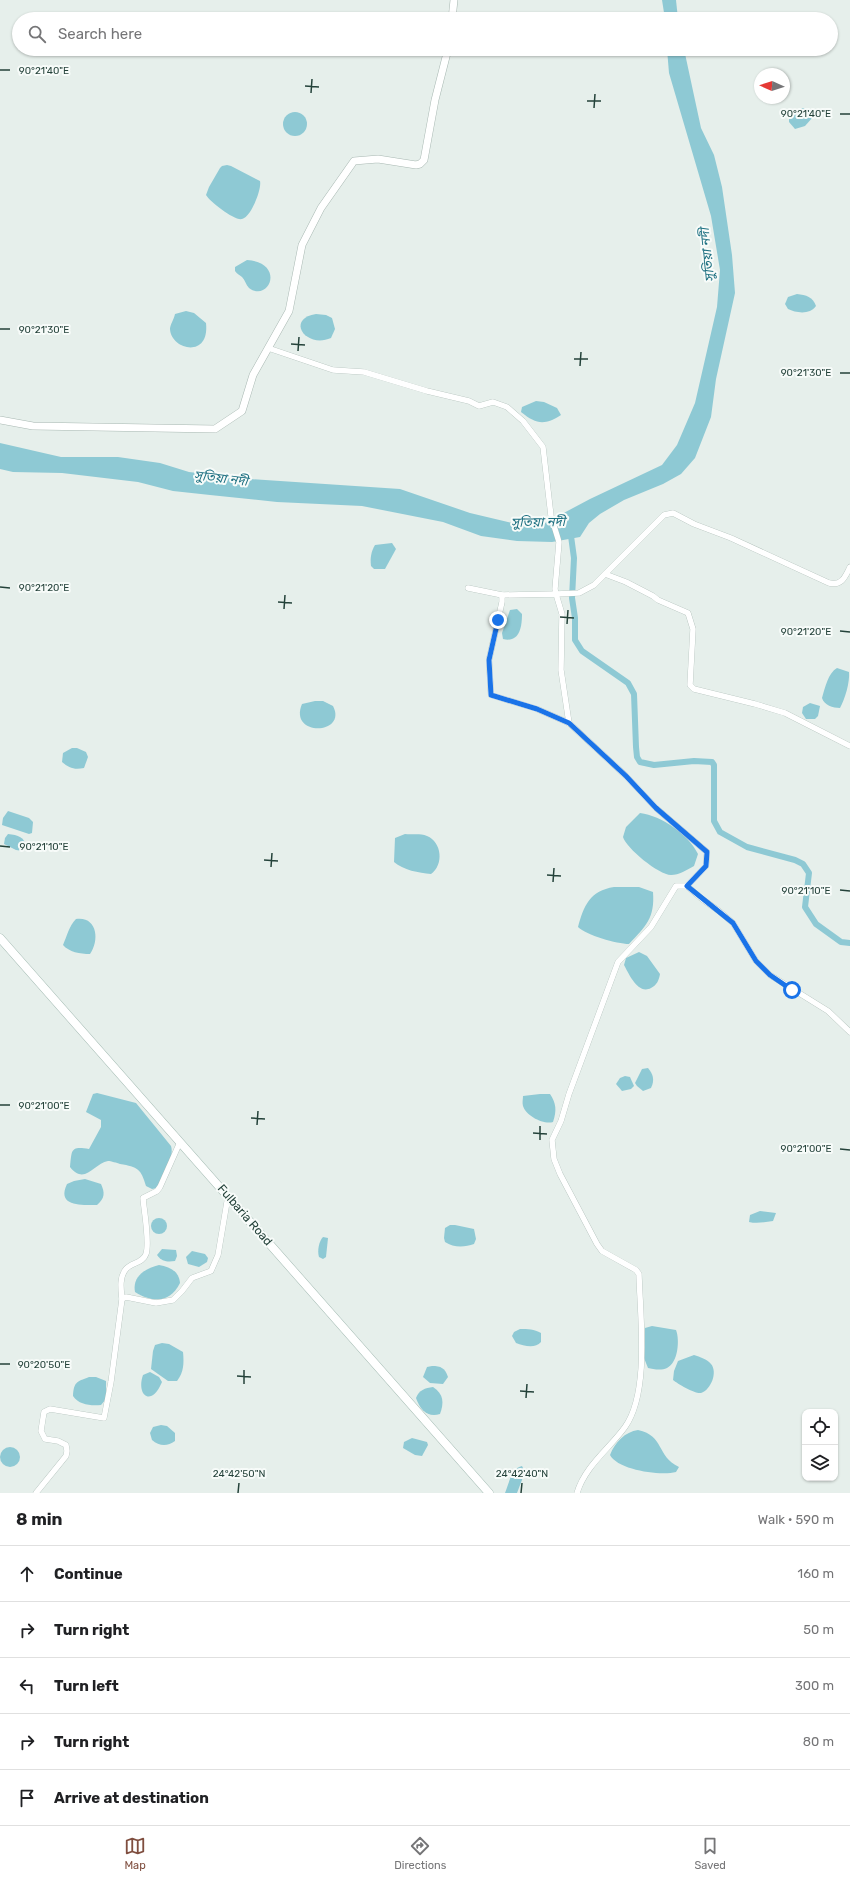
<!DOCTYPE html>
<meta charset="utf-8">
<style>
body{margin:0;font-family:Rubik,"Noto Sans Bengali",sans-serif;background:#f6f6f6;color:#202124}
.controls{position:absolute;right:12px;bottom:12px;display:grid;overflow:hidden;border-radius:8px;box-shadow:0 1px 3px #0004}
.controls button{width:36px;height:36px;display:grid;place-items:center;padding:0;border:0;border-bottom:1px solid #e0e0e0;background:#fff;color:#202124;font:20px sans-serif}
.compass{position:absolute;left:754px;top:68px;width:36px;height:36px;border-radius:50%;background:#fff;box-shadow:0 1px 3px #0004;rotate:273deg}
.stop{position:absolute;width:12px;height:12px;margin:-9px;border:3px solid #1a73e8;border-radius:50%;background:#fff}
.stop.end{background:#1a73e8;border-color:#fff;box-shadow:0 1px 4px #0008}
.list{margin:0;padding:0;list-style:none}
h2{display:flex;justify-content:space-between;align-items:center;height:52px;margin:0;padding:0 16px;font-size:17px}
h2 small{font-size:13px;font-weight:400;color:#757577}
.list li{display:grid;grid-template-columns:26px 1fr auto;gap:12px;align-items:center;box-sizing:border-box;height:56px;padding:0 16px;border-top:1px solid #e0e0e0}
.list b{display:block;font-size:15px;white-space:nowrap}
.list em{font-size:13px;font-style:normal;color:#757577}
.icon{flex:none;width:22px;height:22px;fill:none;stroke:currentColor;stroke-width:2;stroke-linecap:round;stroke-linejoin:round}
.map{position:relative;flex:none;width:850px;height:1493px;overflow:hidden}
.search{position:absolute;background:#fff;box-shadow:0 1px 3px #0004;left:12px;right:12px;top:12px;height:44px;display:flex;align-items:center;gap:10px;box-sizing:border-box;padding:0 14px;border-radius:22px;color:#757577;font-size:15px}
.sheet{height:332px;background:#fff}
nav{display:flex;justify-content:space-around;align-items:center;box-sizing:border-box;height:56px;border-top:1px solid #e0e0e0;background:#fff;font-size:11px;color:#757577}
nav a{display:grid;justify-items:center;gap:2px}
nav .on{color:#7f4e3f}
.map>svg:first-child{display:block}
.water{fill:#8ec9d4}
.lines{fill:none;stroke-linecap:round;stroke-linejoin:round}
.canal{stroke:#8ec9d4;stroke-width:6}
.minor-casing{stroke:#a8b8b2;stroke-width:6}
.tertiary-casing{stroke:#a8b8b2;stroke-width:8}
.secondary-casing{stroke:#a4bbb3;stroke-width:9}
.minor{stroke:#fff;stroke-width:5.5}
.tertiary{stroke:#fff;stroke-width:7}
.secondary{stroke:#fff;stroke-width:8}
.route{stroke:#1a73e8;stroke-width:5}
.ticks{fill:none;stroke:#24423a;stroke-width:1.5}
.labels{text-anchor:middle;dominant-baseline:central;stroke-width:4;stroke-linejoin:round;paint-order:stroke}
.street-label{font-size:12px;fill:#24423a;stroke:#f7fbf9}
.water-label{font-size:13px;font-style:italic;fill:#1c6f80;stroke:#f7fbf9}
.ticks-label{font-size:10px;text-anchor:middle;fill:#24423a;stroke:#f7fbf9;stroke-width:4;stroke-linejoin:round;paint-order:stroke}
</style>
<div class="map">
<svg width="850" height="1493" viewBox="0 0 850 1493">
<rect width="100%" height="100%" fill="#e6efeb"/>
<g class="water">
<polygon points="662,0 676,0 678,19 665,19"/>
<polygon points="667,49 684,49 701,128 714,155 722,187 732,255 735,293 716,379 711,417 695,458 681,474 663,484 624,500 600,514 589,523 580,537 552,542 517,541 481,536 443,522 362,506 277,502 210,495 173,491 138,482 62,473 13,472 0,469 0,443 61,457 118,457 160,463 189,472 249,479 400,489 470,513 520,525 543,524 590,499 662,465 677,445 695,403 717,307 720,270 711,216 669,73"/>
<path d="M802,108c6,1 10,2 11,9l-8,9 -10,3 -6,-7v-5z"/>
<circle cx="295" cy="124" r="12"/>
<path d="M227,165l4,1 29,15c2,8 -9,36 -18,38 -7,2 -32,-17 -36,-24l3,-8 11,-19 2,-2z"/>
<path d="M247,260c39,3 22,43 2,28 -3,-3 -4,-8 -7,-11 -2,-2 -5,-3 -7,-6v-4z"/>
<path d="M797,294c9,1 16,3 19,12 -6,9 -20,7 -28,3l-3,-5 3,-7z"/>
<path d="M186,311l8,2 12,10c4,36 -35,27 -36,6 0,-4 4,-10 5,-15z"/>
<path d="M316,314l10,1 6,3 3,11 -4,9c-25,11 -46,-19 -15,-24z"/>
<path d="M536,401l8,1 13,6 4,7c-17,11 -25,9 -40,-3l1,-5z"/>
<path d="M392,543l4,6 -11,20h-11l-3,-3c-1,-8 0,-14 4,-21z"/>
<path d="M517,609l5,5c0,14 -3,29 -19,25l-1,-6 8,-23z"/>
<path d="M837,668l12,4c1,10 -4,27 -9,36 -7,0 -16,-3 -18,-10 3,-10 6,-25 15,-30z"/>
<path d="M315,701h8l10,5c15,29 -45,31 -31,-2z"/>
<polygon points="810,703 820,706 818,716 815,719 806,719 802,713 803,707"/>
<path d="M72,748h5l9,4 2,5 -4,11c-10,2 -15,0 -22,-6l1,-9z"/>
<polygon points="8,811 29,818 33,822 32,833 29,834 2,825 3,818"/>
<path d="M640,813c22,3 48,21 58,41l-4,12c-7,4 -15,9 -23,9 -12,0 -45,-27 -48,-38l3,-10z"/>
<path d="M8,834c10,1 17,3 18,13l-3,4 -7,-1 -12,-6 1,-6z"/>
<path d="M405,834c7,1 15,-1 22,2 15,6 17,29 4,38 -12,-1 -28,-4 -37,-12l1,-24z"/>
<path d="M614,887h25l14,5c2,26 -7,34 -24,52 -12,0 -43,-9 -51,-17 6,-22 12,-36 36,-40z"/>
<path d="M76,919c21,-3 24,21 14,35 -10,0 -21,-2 -27,-9 4,-9 6,-19 13,-26z"/>
<path d="M639,952l8,4 13,18c-1,6 -3,11 -9,14 -13,7 -22,-14 -27,-23l2,-7z"/>
<path d="M648,1068c5,6 7,12 3,20l-8,3 -6,-5 -2,-3 7,-14z"/>
<polygon points="625,1076 630,1077 634,1086 631,1089 622,1091 616,1084 620,1078"/>
<path d="M97,1093l39,10 35,43c4,12 -9,31 -14,42l-5,1 -6,-3c-5,-17 -8,-19 -26,-22 -3,-1 -9,-3 -12,-3 -14,2 -23,25 -38,6 2,-17 0,-21 19,-18l12,-22v-7l-15,-8 7,-18z"/>
<path d="M540,1094h10c6,9 7,16 3,28 -9,3 -27,-6 -30,-16 -1,-3 0,-7 0,-10z"/>
<path d="M85,1179l16,5c4,9 4,14 -4,21 -15,0 -41,2 -30,-21l7,-3z"/>
<path d="M760,1211l16,2 -3,8c-7,1 -16,3 -24,1l1,-7z"/>
<circle cx="159" cy="1226" r="8"/>
<path d="M450,1225h5l19,4 2,10 -2,5c-9,3 -20,4 -29,-2l-1,-4 1,-10z"/>
<path d="M323,1237l5,1 -2,19 -3,2 -4,-2c-2,-6 0,-16 4,-20z"/>
<path d="M162,1249l14,1 1,6 -2,5c-7,1 -13,1 -18,-6z"/>
<polygon points="192,1251 205,1254 208,1258 207,1262 199,1267 188,1264 186,1257"/>
<path d="M159,1265c11,2 20,6 21,18 -10,20 -27,20 -45,9 -3,-16 11,-24 24,-27z"/>
<path d="M652,1326l24,4c4,10 2,33 -9,38 -6,3 -14,1 -19,0l-4,-10 1,-30z"/>
<path d="M520,1329c8,0 14,0 21,4v9c-6,7 -17,4 -25,1l-4,-7 2,-4z"/>
<path d="M162,1343l7,1 14,8c1,11 1,20 -6,29h-9l-17,-12 2,-18 2,-6z"/>
<path d="M694,1355c6,2 13,4 17,9 7,8 0,26 -10,29 -6,1 -23,-9 -28,-13l1,-9 4,-10z"/>
<path d="M432,1366c9,0 13,2 16,11l-5,7 -13,-1 -7,-6 4,-10z"/>
<path d="M150,1372l9,5 3,5c-11,26 -26,13 -19,-7z"/>
<path d="M89,1377h7l10,4v18l-5,6c-10,1 -22,0 -28,-9 1,-14 3,-14 16,-19z"/>
<path d="M433,1387c11,7 11,16 7,27 -12,4 -20,-4 -24,-16 3,-8 9,-10 17,-11z"/>
<path d="M161,1425l6,1 8,7v8c-8,6 -16,5 -23,-1l-2,-7 3,-6z"/>
<path d="M638,1430c27,6 18,26 41,37l-3,5c-16,4 -58,-2 -66,-17 5,-13 15,-23 28,-25z"/>
<polygon points="412,1438 427,1442 428,1445 422,1456 415,1455 403,1448 404,1442"/>
<circle cx="10" cy="1457" r="10"/>
<path d="M522,1466l3,6 -8,21h-12c4,-9 6,-25 17,-27z"/>
</g>
<g class="lines">
<polyline class="canal" points="571,536 574,558 572,598 575,618 575,640 582,651 628,683 634,694 636,747 637,757 640,762 654,765 694,761 712,762 714,765 714,821 720,832 747,847 795,860 803,864 809,873 805,907 816,924 841,942 850,943"/>
<defs>
<g id="minor">
<path d="M268,348l65,22 31,2 63,19 42,10 10,5 14,-4 14,5 16,14 20,26 8,69 8,26 -4,47 1,5 23,-1 15,-8 70,-70 9,-2 21,11 37,14 98,45c13,3 16,-6 21,-16"/>
<polyline points="605,574 626,582 653,596 658,600 688,613 693,629 690,685 694,689 755,704 785,713 850,746"/>
<polyline points="468,588 502,595 556,594 562,614 561,670 569,723"/>
<polyline points="502,595 502,602 489,660 491,695 537,709 569,723 626,776 656,808 707,852 706,866 687,886"/>
<path d="M122,1299c-1,-9 -3,-22 4,-30 5,-6 17,-6 20,-15 4,-12 -2,-43 -3,-56l14,-7 3,-4 20,-45"/>
<polyline points="36,1493 66,1456 67,1451 66,1445 58,1441 45,1439 41,1431 44,1412 50,1409 104,1418 111,1382 122,1299 126,1297 156,1303 173,1300 182,1291 192,1278 211,1271 218,1255 228,1196"/>
<path d="M577,1493c8,-27 33,-45 48,-66 25,-35 15,-112 14,-153l-3,-4 -34,-19 -5,-7 -37,-70 -6,-15 -2,-19 9,-19 8,-27 49,-132 33,-35 25,-41h11l15,13 17,12 14,12 23,38 14,14 58,36 22,21"/>
</g>
<g id="tertiary">
<polyline points="452,19 454,0"/>
<polyline points="0,420 33,426 215,429 242,411 253,375 289,311 302,245 321,208 354,161 378,159 416,165 420,164 424,160 435,100 448,49"/>
</g>
<polyline id="secondary" points="0,938 489,1493"/>
</defs>
<use href="#minor" class="minor-casing"/>
<use href="#tertiary" class="tertiary-casing"/>
<use href="#secondary" class="secondary-casing"/>
<use href="#minor" class="minor"/>
<use href="#tertiary" class="tertiary"/>
<use href="#secondary" class="secondary"/>
</g>
<g class="lines">
<polyline class="route" points="498,620 489,660 491,695 537,709 569,723 626,776 656,808 707,852 706,866 687,886 733,923 756,961 770,975 792,990"/>
</g>
<path class="ticks" d="M0,70h10M305,86l14,1M311,93l1,-14M587,101h14M594,108l1,-14M840,114h10M0,329h10M291,344l14,1M298,351l1,-14M574,359h14M580,366l1,-14M840,373h10M0,587l10,1M278,602l14,1M284,609l1,-14M560,617l14,1M567,624l1,-14M840,631l10,1M0,846l10,1M264,860l14,1M271,867l1,-14M547,875l14,1M553,882l1,-14M840,890l10,1M0,1105h10M251,1118l14,1M257,1125l1,-14M533,1133l14,1M540,1140v-14M840,1149l10,1M0,1364h10M237,1376l14,1M244,1384v-14M520,1391l14,1M526,1398l1,-14M238,1493l1,-10M521,1493l1,-10"/>
<g class="labels">
<g class="street-label">
<text transform="translate(245 1215) rotate(49)">Fulbaria Road</text>
</g>
<g class="water-label">
<text transform="translate(707 255) rotate(-96)">সুতিয়া নদী</text>
<text transform="translate(221 478) rotate(7)">সুতিয়া নদী</text>
<text transform="translate(538 522) rotate(-1)">সুতিয়া নদী</text>
</g>
</g>
<g class="ticks-label">
<text x="44" y="74">90°21'40"E</text>
<text x="806" y="117">90°21'40"E</text>
<text x="44" y="333">90°21'30"E</text>
<text x="806" y="376">90°21'30"E</text>
<text x="44" y="591">90°21'20"E</text>
<text x="806" y="635">90°21'20"E</text>
<text x="44" y="850">90°21'10"E</text>
<text x="806" y="894">90°21'10"E</text>
<text x="44" y="1109">90°21'00"E</text>
<text x="806" y="1152">90°21'00"E</text>
<text x="44" y="1368">90°20'50"E</text>
<text x="239" y="1477">24°42'50"N</text>
<text x="522" y="1477">24°42'40"N</text>
</g>
</svg>
<div class="controls">
<button><svg class="icon" aria-label="locate" viewBox="0 0 24 24"><circle cx="12" cy="12" r="6"/><path d="M12 2v4M12 18v4M2 12h4M18 12h4"/></svg></button>
<button><svg class="icon" aria-label="layers" viewBox="0 0 24 24"><path d="M12 4l9 5-9 5-9-5zM3 14l9 5 9-5"/></svg></button>
</div>
<svg class="compass" viewBox="-18 -18 36 36"><path d="M0-13l5 13h-10z" fill="#e53935"/><path d="M0 13l5-13h-10z" fill="#757577"/></svg>
<div class="stop" style="left:792px;top:990px"></div>
<div class="stop end" style="left:498px;top:620px"></div>
<div class="search"><svg class="icon" aria-label="search" viewBox="0 0 24 24"><circle cx="10" cy="10" r="6"/><path d="M15 15l6 6"/></svg>Search here</div>
</div>
<section class="sheet">
<h2>8 min<small>Walk · 590 m</small></h2>
<ul class="list">
<li><svg class="icon" aria-label="ahead" viewBox="0 0 24 24"><path d="M12 20V5M6 11l6-6 6 6"/></svg><div><b>Continue</b></div><em>160 m</em></li>
<li><svg class="icon" aria-label="right" viewBox="0 0 24 24"><path d="M7 20v-9h11M14 6l5 5-5 5"/></svg><div><b>Turn right</b></div><em>50 m</em></li>
<li><svg class="icon" aria-label="left" viewBox="0 0 24 24"><path d="M17 20v-9H6M10 6l-5 5 5 5"/></svg><div><b>Turn left</b></div><em>300 m</em></li>
<li><svg class="icon" aria-label="right" viewBox="0 0 24 24"><path d="M7 20v-9h11M14 6l5 5-5 5"/></svg><div><b>Turn right</b></div><em>80 m</em></li>
<li><svg class="icon" aria-label="arrive" viewBox="0 0 24 24"><path d="M6 21V4h12l-3 4 3 4H6"/></svg><div><b>Arrive at destination</b></div></li>
</ul>
</section>
<nav>
<a class="on"><svg class="icon" aria-label="map" viewBox="0 0 24 24"><path d="M3 6l6-2 6 2 6-2v14l-6 2-6-2-6 2zM9 4v14M15 6v14"/></svg>Map</a>
<a><svg class="icon" aria-label="directions" viewBox="0 0 24 24"><path d="M12 3l9 9-9 9-9-9zM9 14v-3h6M13 9l2 2-2 2"/></svg>Directions</a>
<a><svg class="icon" aria-label="saved" viewBox="0 0 24 24"><path d="M7 4h10v16l-5-4-5 4z"/></svg>Saved</a>
</nav>
